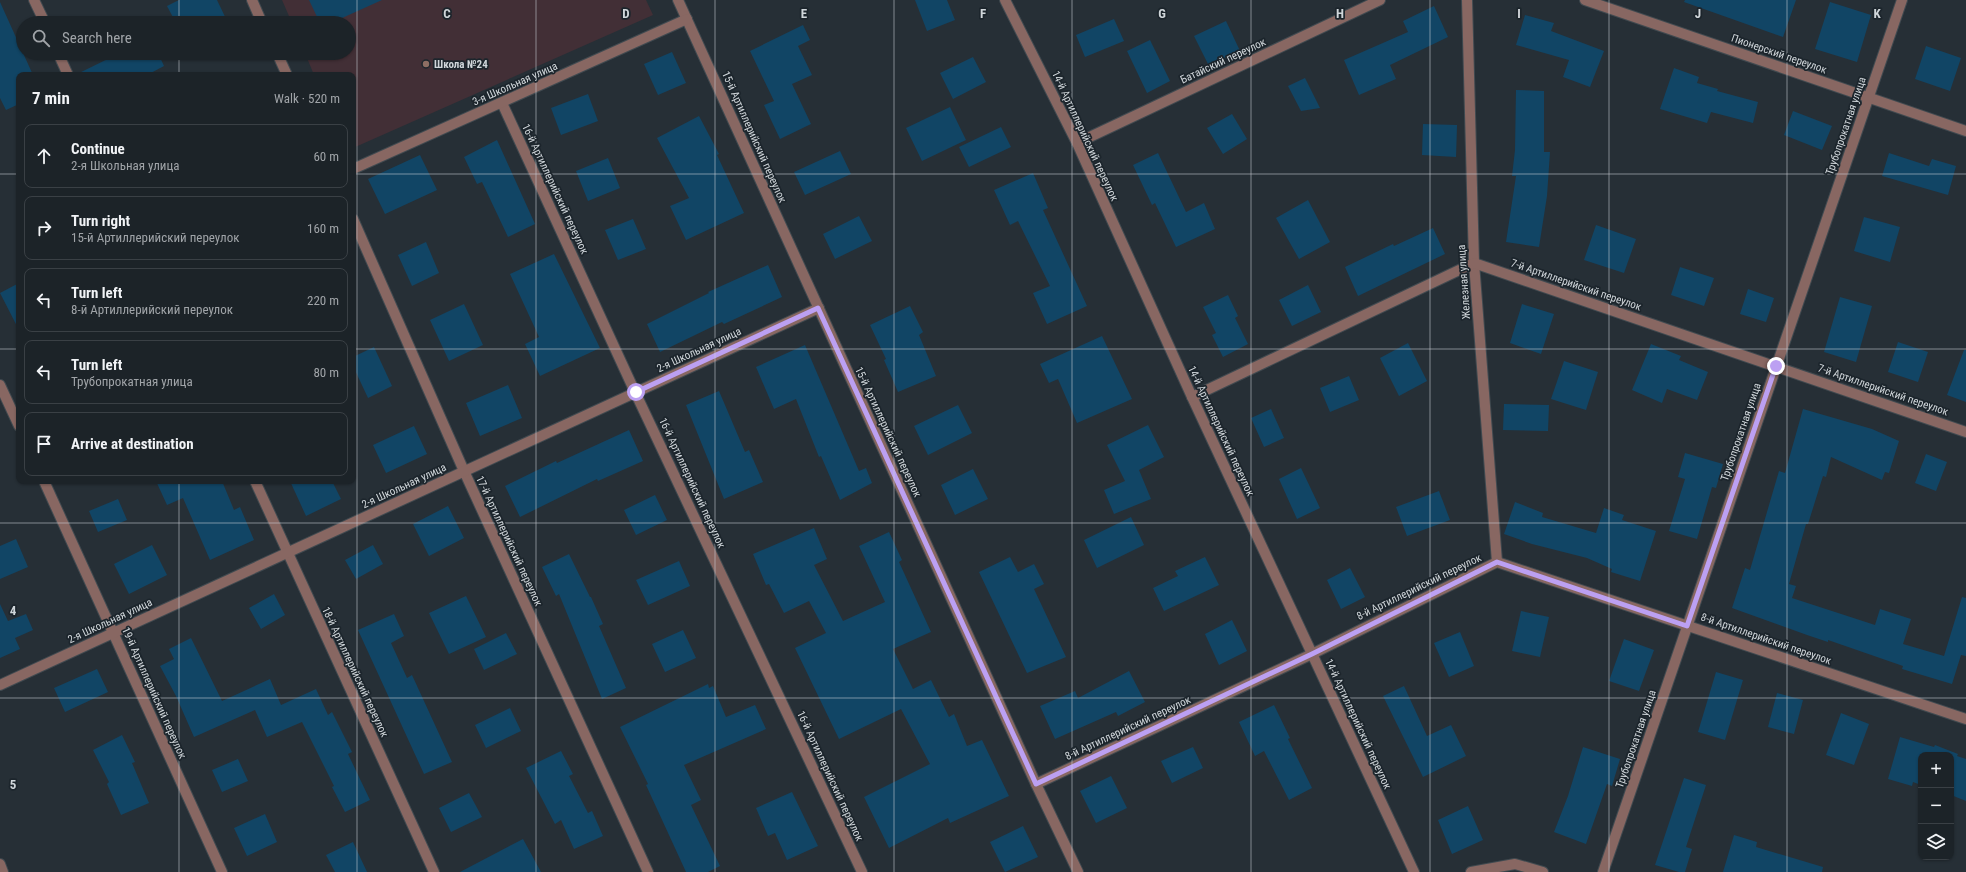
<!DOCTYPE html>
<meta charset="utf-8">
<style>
body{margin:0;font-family:"Roboto Condensed",sans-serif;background:#292f34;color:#f1f3f6}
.controls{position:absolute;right:12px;bottom:12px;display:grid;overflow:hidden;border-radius:8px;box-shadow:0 1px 3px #0004}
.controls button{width:36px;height:36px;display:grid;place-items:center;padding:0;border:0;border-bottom:1px solid #3a4045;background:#1c2328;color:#f1f3f6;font:20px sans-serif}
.stop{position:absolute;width:12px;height:12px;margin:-9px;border:3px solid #bca0f2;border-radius:50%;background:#fff}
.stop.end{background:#bca0f2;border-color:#fff;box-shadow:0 1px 4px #0008}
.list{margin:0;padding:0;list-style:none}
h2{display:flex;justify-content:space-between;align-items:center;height:52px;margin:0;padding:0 16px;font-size:17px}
h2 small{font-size:13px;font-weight:400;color:#a0a4a8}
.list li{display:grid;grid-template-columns:26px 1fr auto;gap:12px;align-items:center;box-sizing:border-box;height:64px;margin:0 8px 8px;padding:0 8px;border:1px solid #3a4045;border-radius:8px}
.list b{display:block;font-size:15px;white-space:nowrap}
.list p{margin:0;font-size:13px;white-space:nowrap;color:#a0a4a8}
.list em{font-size:13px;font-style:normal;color:#a0a4a8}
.icon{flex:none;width:22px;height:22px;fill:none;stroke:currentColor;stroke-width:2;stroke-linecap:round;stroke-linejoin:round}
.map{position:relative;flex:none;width:1966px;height:872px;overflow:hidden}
.search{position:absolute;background:#1c2328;box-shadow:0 1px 3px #0004;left:16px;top:16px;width:340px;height:44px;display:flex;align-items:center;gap:10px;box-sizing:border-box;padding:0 14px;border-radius:22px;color:#a0a4a8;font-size:15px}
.panel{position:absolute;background:#1c2328;box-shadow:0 1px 3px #0004;left:16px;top:72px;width:340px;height:412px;border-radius:8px}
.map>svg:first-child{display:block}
.education{fill:#422f36}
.building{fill:#114565}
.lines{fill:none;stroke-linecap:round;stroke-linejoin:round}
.minor-casing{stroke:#414a50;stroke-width:12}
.minor{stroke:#886762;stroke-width:10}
.route{stroke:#bca0f2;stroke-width:5}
.grid{fill:none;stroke:#d0d6da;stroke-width:1;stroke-opacity:0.55}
.education-dot{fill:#8d6e63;stroke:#1c252c;stroke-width:1.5}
.labels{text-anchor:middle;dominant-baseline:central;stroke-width:3.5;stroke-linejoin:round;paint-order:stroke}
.street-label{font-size:11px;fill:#d0d6da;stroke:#1c252c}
.poi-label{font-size:11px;font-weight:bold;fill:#d0d6da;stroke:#1c252c;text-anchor:start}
.grid-label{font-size:13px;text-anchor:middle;font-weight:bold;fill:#d0d6da;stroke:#1c252c;stroke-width:3.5;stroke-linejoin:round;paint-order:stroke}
</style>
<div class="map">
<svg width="1966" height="872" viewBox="0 0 1966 872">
<rect width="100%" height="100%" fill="#262f36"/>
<polygon class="education" points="282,0 646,0 653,15 353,148 353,75 314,75 305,53 349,53 349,23 292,23"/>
<g class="building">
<polygon points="179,0 217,0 228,23 176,23 167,6"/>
<polygon points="309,0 382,0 331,23 320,23"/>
<polygon points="915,0 947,0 955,20 927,31"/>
<polygon points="1685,0 1796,0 1783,37 1684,2"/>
<polygon points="0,2 33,75 19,75 19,104 6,110 0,98"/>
<polygon points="1830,2 1871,15 1857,62 1815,49"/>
<polygon points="1434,6 1448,37 1390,65 1396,79 1359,95 1344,60 1408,32 1403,21"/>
<polygon points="1525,15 1554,23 1551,31 1604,51 1590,87 1563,77 1569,60 1516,45"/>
<polygon points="1114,19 1124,41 1085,57 1076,35"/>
<polygon points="1226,21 1240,51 1209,66 1194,36"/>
<polygon points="803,25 810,40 798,46 812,75 792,84 811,124 780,139 764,105 774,101 750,51"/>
<polygon points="1150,40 1170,81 1147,93 1127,51"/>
<polygon points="1926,46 1961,58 1950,91 1915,79"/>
<polygon points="672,52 686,83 658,95 644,64"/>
<polygon points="120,53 158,53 164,66 147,75 75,75"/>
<polygon points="973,57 986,82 953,99 940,73"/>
<polygon points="1674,68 1699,77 1697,83 1718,89 1717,91 1758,102 1753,123 1711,112 1707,123 1660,109"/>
<polygon points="1305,78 1320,108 1301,111 1288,86"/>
<polygon points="1516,90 1544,91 1544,152 1550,152 1547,196 1539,247 1506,242 1516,176 1512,176 1515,150"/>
<polygon points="588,94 598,121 561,135 551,108"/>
<polygon points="950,107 966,140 922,161 906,128"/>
<polygon points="1793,111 1832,126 1822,150 1784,135"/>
<polygon points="1232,114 1247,139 1223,154 1207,128"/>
<polygon points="699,116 719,154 717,155 744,213 686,240 670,206 689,198 657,138"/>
<polygon points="1423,124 1457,125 1456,157 1422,155"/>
<polygon points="1001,127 1011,147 969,167 959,147"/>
<polygon points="497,140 535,224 508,237 482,182 477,184 464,157"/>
<polygon points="840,151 851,174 805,195 794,172"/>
<polygon points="1158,153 1186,212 1204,203 1215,229 1176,247 1155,203 1152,205 1133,165"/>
<polygon points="1889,153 1929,166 1932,159 1956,166 1948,195 1882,176"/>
<polygon points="420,155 437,190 385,214 368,179"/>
<polygon points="608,158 620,188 588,201 576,171"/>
<polygon points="1033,173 1048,208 1043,210 1087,306 1047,324 1033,293 1050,286 1018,221 1010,225 994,190"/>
<polygon points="1308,200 1330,242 1299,259 1276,218"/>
<polygon points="859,216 872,241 835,259 823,234"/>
<polygon points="1864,217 1900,227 1890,262 1854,251"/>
<polygon points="633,219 646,249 618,260 605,230"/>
<polygon points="1596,225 1636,239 1624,273 1584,260"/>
<polygon points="1433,228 1445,254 1358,296 1345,267 1393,244 1394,246"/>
<polygon points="426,242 439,273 412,286 398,255"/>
<polygon points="554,254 600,348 540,376 525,344 539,337 510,274"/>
<polygon points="768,265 782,297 724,324 722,322 660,352 647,324 709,293 708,292"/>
<polygon points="1680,267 1714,278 1704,306 1671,295"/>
<polygon points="19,283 19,330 0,293"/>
<polygon points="1308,285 1321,312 1292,326 1279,300"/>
<polygon points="1748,289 1774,298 1766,322 1740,314"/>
<polygon points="1228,295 1238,316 1235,318 1248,344 1223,357 1212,335 1216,333 1203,307"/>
<polygon points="1840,297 1872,306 1856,362 1824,352"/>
<polygon points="464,304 483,345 449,361 430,320"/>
<polygon points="1522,304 1554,314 1541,354 1510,343"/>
<polygon points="910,306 923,332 919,335 936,376 898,392 884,360 886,359 870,325"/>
<polygon points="1102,336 1132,399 1077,423 1058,379 1049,383 1040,364"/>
<polygon points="1898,342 1928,352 1918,382 1888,372"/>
<polygon points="1408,343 1427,381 1399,396 1380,358"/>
<polygon points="1651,344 1681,356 1679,360 1708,372 1697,400 1667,389 1662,403 1632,390"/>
<polygon points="805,345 859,471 866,468 872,483 840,500 821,456 819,457 796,399 774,409 756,367"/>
<polygon points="374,347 392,386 368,398 353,366 353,357"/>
<polygon points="1964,350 1966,350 1966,402 1947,395"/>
<polygon points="1564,361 1598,372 1586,410 1551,399"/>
<polygon points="1349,376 1359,400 1330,412 1320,388"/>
<polygon points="508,385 522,418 480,436 466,403"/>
<polygon points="719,391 745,452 749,450 763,482 724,499 686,405"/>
<polygon points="1504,404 1549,405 1548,431 1503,430"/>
<polygon points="958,405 972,433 928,455 914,426"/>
<polygon points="1271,409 1284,438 1264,447 1251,418"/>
<polygon points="1803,409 1872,429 1899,441 1889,473 1885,472 1882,480 1831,457 1826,477 1823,476 1808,524 1806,524 1789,584 1796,586 1792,598 1875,625 1880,609 1911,619 1903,644 1944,656 1962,597 1966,598 1966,656 1961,655 1952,684 1902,669 1903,666 1828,640 1828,642 1807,635 1732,608 1745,568 1750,570 1779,471 1785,473"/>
<polygon points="1148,425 1164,457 1139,470 1151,499 1114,514 1104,490 1125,481 1107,445"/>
<polygon points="414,426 427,454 386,473 373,445"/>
<polygon points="629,430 643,461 598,481 597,479 520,517 505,486 556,461 557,463"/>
<polygon points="1685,453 1723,464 1716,488 1712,487 1697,539 1669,531 1685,479 1678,477"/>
<polygon points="1926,454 1947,462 1936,491 1915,483"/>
<polygon points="1301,468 1320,508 1297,519 1279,479"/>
<polygon points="973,469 988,499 955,515 941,485"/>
<polygon points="156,481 222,481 234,510 240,507 254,540 210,560 183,498 167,505"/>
<polygon points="290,481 332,481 341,499 306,516"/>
<polygon points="1439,491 1450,520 1407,536 1396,507"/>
<polygon points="655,495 667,520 636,535 624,510"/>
<polygon points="118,499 127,520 98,532 89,511"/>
<polygon points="1515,502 1543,513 1542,517 1596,533 1604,508 1624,515 1622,520 1656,531 1640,581 1611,572 1612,569 1587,558 1532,544 1504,534"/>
<polygon points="448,506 464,538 429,556 413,524"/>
<polygon points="1131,517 1144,545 1097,568 1084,540"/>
<polygon points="814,528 827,559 814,565 843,621 885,602 859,546 889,532 902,560 899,562 931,632 893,649 913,689 931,680 949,717 954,714 967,746 982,740 1009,796 950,823 948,818 889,848 864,797 930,764 901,709 839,739 795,648 826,633 809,601 784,613 769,584 766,585 753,554"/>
<polygon points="16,539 28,567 0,579 0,546"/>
<polygon points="152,545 167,575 129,594 114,564"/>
<polygon points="373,545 383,564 356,579 345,560"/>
<polygon points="569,554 590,597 591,597 603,624 599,626 626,688 602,699 559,594 556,596 542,567"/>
<polygon points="1010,557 1018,572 1034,564 1044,584 1034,589 1066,657 1027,673 979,572"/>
<polygon points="1205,557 1219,585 1164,611 1153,588 1178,576 1175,571"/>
<polygon points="679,561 690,586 648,605 636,580"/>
<polygon points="1350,568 1365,597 1341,609 1327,580"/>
<polygon points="274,594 285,615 261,629 249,608"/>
<polygon points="466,596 486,637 449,654 429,613"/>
<polygon points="0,604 8,621 26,614 33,630 15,638 20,649 0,658"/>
<polygon points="1521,611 1549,617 1540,657 1512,651"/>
<polygon points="394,614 404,636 391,643 407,678 412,675 452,762 424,774 358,630"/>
<polygon points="1232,620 1247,651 1219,665 1205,634"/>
<polygon points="683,630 696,658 665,672 652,644"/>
<polygon points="1460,632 1474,666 1449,677 1434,643"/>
<polygon points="506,633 517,654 484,670 474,649"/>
<polygon points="191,638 222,701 270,679 281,705 316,689 328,715 332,712 352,752 348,754 370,800 345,812 332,787 334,786 302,722 267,737 255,710 194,737 176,696 160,666 174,659 169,649"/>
<polygon points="1624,639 1654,650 1639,691 1609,681"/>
<polygon points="97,669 108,692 65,712 54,688"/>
<polygon points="1129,671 1145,702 1118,716 1116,712 1055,739 1040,706 1075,691 1078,698"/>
<polygon points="1716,672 1743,680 1725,740 1698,732"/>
<polygon points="708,684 709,688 713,686 726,717 755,705 766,729 684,765 701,800 691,805 720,866 708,872 686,872 646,785 648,784 620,727"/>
<polygon points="1404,686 1427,736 1451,725 1466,756 1423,777 1383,696"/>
<polygon points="1777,693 1803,700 1794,734 1768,727"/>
<polygon points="1274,705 1290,738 1288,739 1312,788 1289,800 1264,751 1255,756 1239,722"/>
<polygon points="510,708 521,731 486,748 475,725"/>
<polygon points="1841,713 1869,724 1854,765 1826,755"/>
<polygon points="122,735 135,762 132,763 149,803 121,815 107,784 109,782 93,750"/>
<polygon points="1900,737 1934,747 1935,745 1958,754 1957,756 1966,759 1966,801 1951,795 1951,755 1921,755 1921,785 1913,782 1912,786 1888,779"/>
<polygon points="1193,747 1203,768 1172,783 1161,761"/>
<polygon points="1583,747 1620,759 1612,786 1607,784 1586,844 1554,832 1568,796"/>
<polygon points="561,751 573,774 569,776 588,813 592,811 603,836 574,849 561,820 555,824 526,768"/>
<polygon points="238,759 248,781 222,792 212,770"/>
<polygon points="1111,776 1127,808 1096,823 1080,791"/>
<polygon points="1684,778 1706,785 1686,847 1692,849 1685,872 1679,872 1655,865"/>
<polygon points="792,792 818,846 787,860 775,833 768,836 756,808"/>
<polygon points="469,793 482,817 451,832 439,808"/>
<polygon points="1468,806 1483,840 1452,854 1438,820"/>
<polygon points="265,814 277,842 247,856 234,828"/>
<polygon points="1023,826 1038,857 1005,872 990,842"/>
<polygon points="1734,835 1757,842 1756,847 1823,867 1822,872 1723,872"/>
<polygon points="523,839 541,872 460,872"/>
<polygon points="353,842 367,872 335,872 326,855"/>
</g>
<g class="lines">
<defs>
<g id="minor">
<polyline points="34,0 45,23"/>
<polyline points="252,0 262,23"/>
<polyline points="678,0 1036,784 1078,872"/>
<polyline points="1005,0 1077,143 1192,397 1414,872"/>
<polyline points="1467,0 1474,263 1497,562"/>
<polyline points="1585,0 1966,131"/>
<polyline points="58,53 68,75"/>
<polyline points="277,53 287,75"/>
<polyline points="502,103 635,392 862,872"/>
<polyline points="1077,143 1380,0"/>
<polyline points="353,169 687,19"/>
<polyline points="353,219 464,471 648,872"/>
<polyline points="0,385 19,426"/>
<polyline points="1192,397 1474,263 1966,432"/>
<polyline points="44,481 222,872"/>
<polyline points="255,481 434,872"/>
<polyline points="0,685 819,308"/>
<polyline points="1036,784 1312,654 1497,562 1966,719"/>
<polyline points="0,864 3,872"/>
<polyline points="1471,872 1515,864 1543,872"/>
<polyline points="1603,872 1902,0"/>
</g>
</defs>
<use href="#minor" class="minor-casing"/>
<use href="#minor" class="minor"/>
</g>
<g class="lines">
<polyline class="route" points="636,392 818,308 1036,784 1312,654 1497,562 1687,626 1776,366"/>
</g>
<path class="grid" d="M179,0v23M357,0v872M536,0v872M715,0v872M894,0v872M1072,0v872M1251,0v872M1430,0v872M1609,0v872M1787,0v872M179,53v22M0,174h19M353,174h1613M0,349h19M353,349h1613M179,481v391M0,523h1966M0,698h1966"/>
<circle class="education-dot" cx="426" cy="64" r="4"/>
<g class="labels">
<g class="street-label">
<text transform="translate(1779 54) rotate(19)">Пионерский переулок</text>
<text transform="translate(1223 61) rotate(-25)">Батайский переулок</text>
<text transform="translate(515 84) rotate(-24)">3-я Школьная улица</text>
<text transform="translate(1846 126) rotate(-71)">Трубопрокатная улица</text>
<text transform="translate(1085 136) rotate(65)">14-й Артиллерийский переулок</text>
<text transform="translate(754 137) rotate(66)">15-й Артиллерийский переулок</text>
<text transform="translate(555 189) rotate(65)">16-й Артиллерийский переулок</text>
<text transform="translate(1464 282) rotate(-94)">Железная улица</text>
<text transform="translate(1576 285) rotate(19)">7-й Артиллерийский переулок</text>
<text transform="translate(699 350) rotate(-25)">2-я Школьная улица</text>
<text transform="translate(1883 390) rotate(19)">7-й Артиллерийский переулок</text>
<text transform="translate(1221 431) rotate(65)">14-й Артиллерийский переулок</text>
<text transform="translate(888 432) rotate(65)">15-й Артиллерийский переулок</text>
<text transform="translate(1741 432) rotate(-71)">Трубопрокатная улица</text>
<text transform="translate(692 483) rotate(65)">16-й Артиллерийский переулок</text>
<text transform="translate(404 486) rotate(-25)">2-я Школьная улица</text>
<text transform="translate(509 541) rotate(65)">17-й Артиллерийский переулок</text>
<text transform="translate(1419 587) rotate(-26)">8-й Артиллерийский переулок</text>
<text transform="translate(110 621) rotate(-25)">2-я Школьная улица</text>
<text transform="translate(1766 639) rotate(19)">8-й Артиллерийский переулок</text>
<text transform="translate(355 672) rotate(65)">18-й Артиллерийский переулок</text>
<text transform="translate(154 693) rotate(66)">19-й Артиллерийский переулок</text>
<text transform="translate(1358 724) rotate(65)">14-й Артиллерийский переулок</text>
<text transform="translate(1128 728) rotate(-25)">8-й Артиллерийский переулок</text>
<text transform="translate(1636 739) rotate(-71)">Трубопрокатная улица</text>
<text transform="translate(830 776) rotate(65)">16-й Артиллерийский переулок</text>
</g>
<g class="poi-label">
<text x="434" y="64">Школа №24</text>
</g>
</g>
<g class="grid-label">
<text x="447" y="18">C</text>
<text x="626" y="18">D</text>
<text x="804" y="18">E</text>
<text x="983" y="18">F</text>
<text x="1162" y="18">G</text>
<text x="1340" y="18">H</text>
<text x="1519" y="18">I</text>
<text x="1698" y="18">J</text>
<text x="1877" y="18">K</text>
<text x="13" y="615">4</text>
<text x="13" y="789">5</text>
</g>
</svg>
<div class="controls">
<button>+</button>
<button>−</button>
<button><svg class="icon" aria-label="layers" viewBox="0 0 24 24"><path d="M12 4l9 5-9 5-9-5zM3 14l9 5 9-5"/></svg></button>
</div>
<div class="stop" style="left:636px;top:392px"></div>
<div class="stop end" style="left:1776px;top:366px"></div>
<div class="search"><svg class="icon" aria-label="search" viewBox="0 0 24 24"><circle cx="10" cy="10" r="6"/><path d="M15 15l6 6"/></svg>Search here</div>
<section class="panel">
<h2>7 min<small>Walk · 520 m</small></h2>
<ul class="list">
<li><svg class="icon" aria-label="ahead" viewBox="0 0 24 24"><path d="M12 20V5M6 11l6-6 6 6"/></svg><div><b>Continue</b><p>2-я Школьная улица</p></div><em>60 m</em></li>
<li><svg class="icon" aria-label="right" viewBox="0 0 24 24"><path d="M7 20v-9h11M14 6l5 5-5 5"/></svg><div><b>Turn right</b><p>15-й Артиллерийский переулок</p></div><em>160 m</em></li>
<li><svg class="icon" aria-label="left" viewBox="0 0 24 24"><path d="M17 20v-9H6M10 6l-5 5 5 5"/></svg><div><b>Turn left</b><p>8-й Артиллерийский переулок</p></div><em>220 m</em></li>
<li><svg class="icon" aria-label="left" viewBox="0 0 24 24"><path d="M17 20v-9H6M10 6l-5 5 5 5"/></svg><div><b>Turn left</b><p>Трубопрокатная улица</p></div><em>80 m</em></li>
<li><svg class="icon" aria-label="arrive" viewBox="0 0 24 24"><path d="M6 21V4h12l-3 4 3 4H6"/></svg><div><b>Arrive at destination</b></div></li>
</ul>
</section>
</div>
